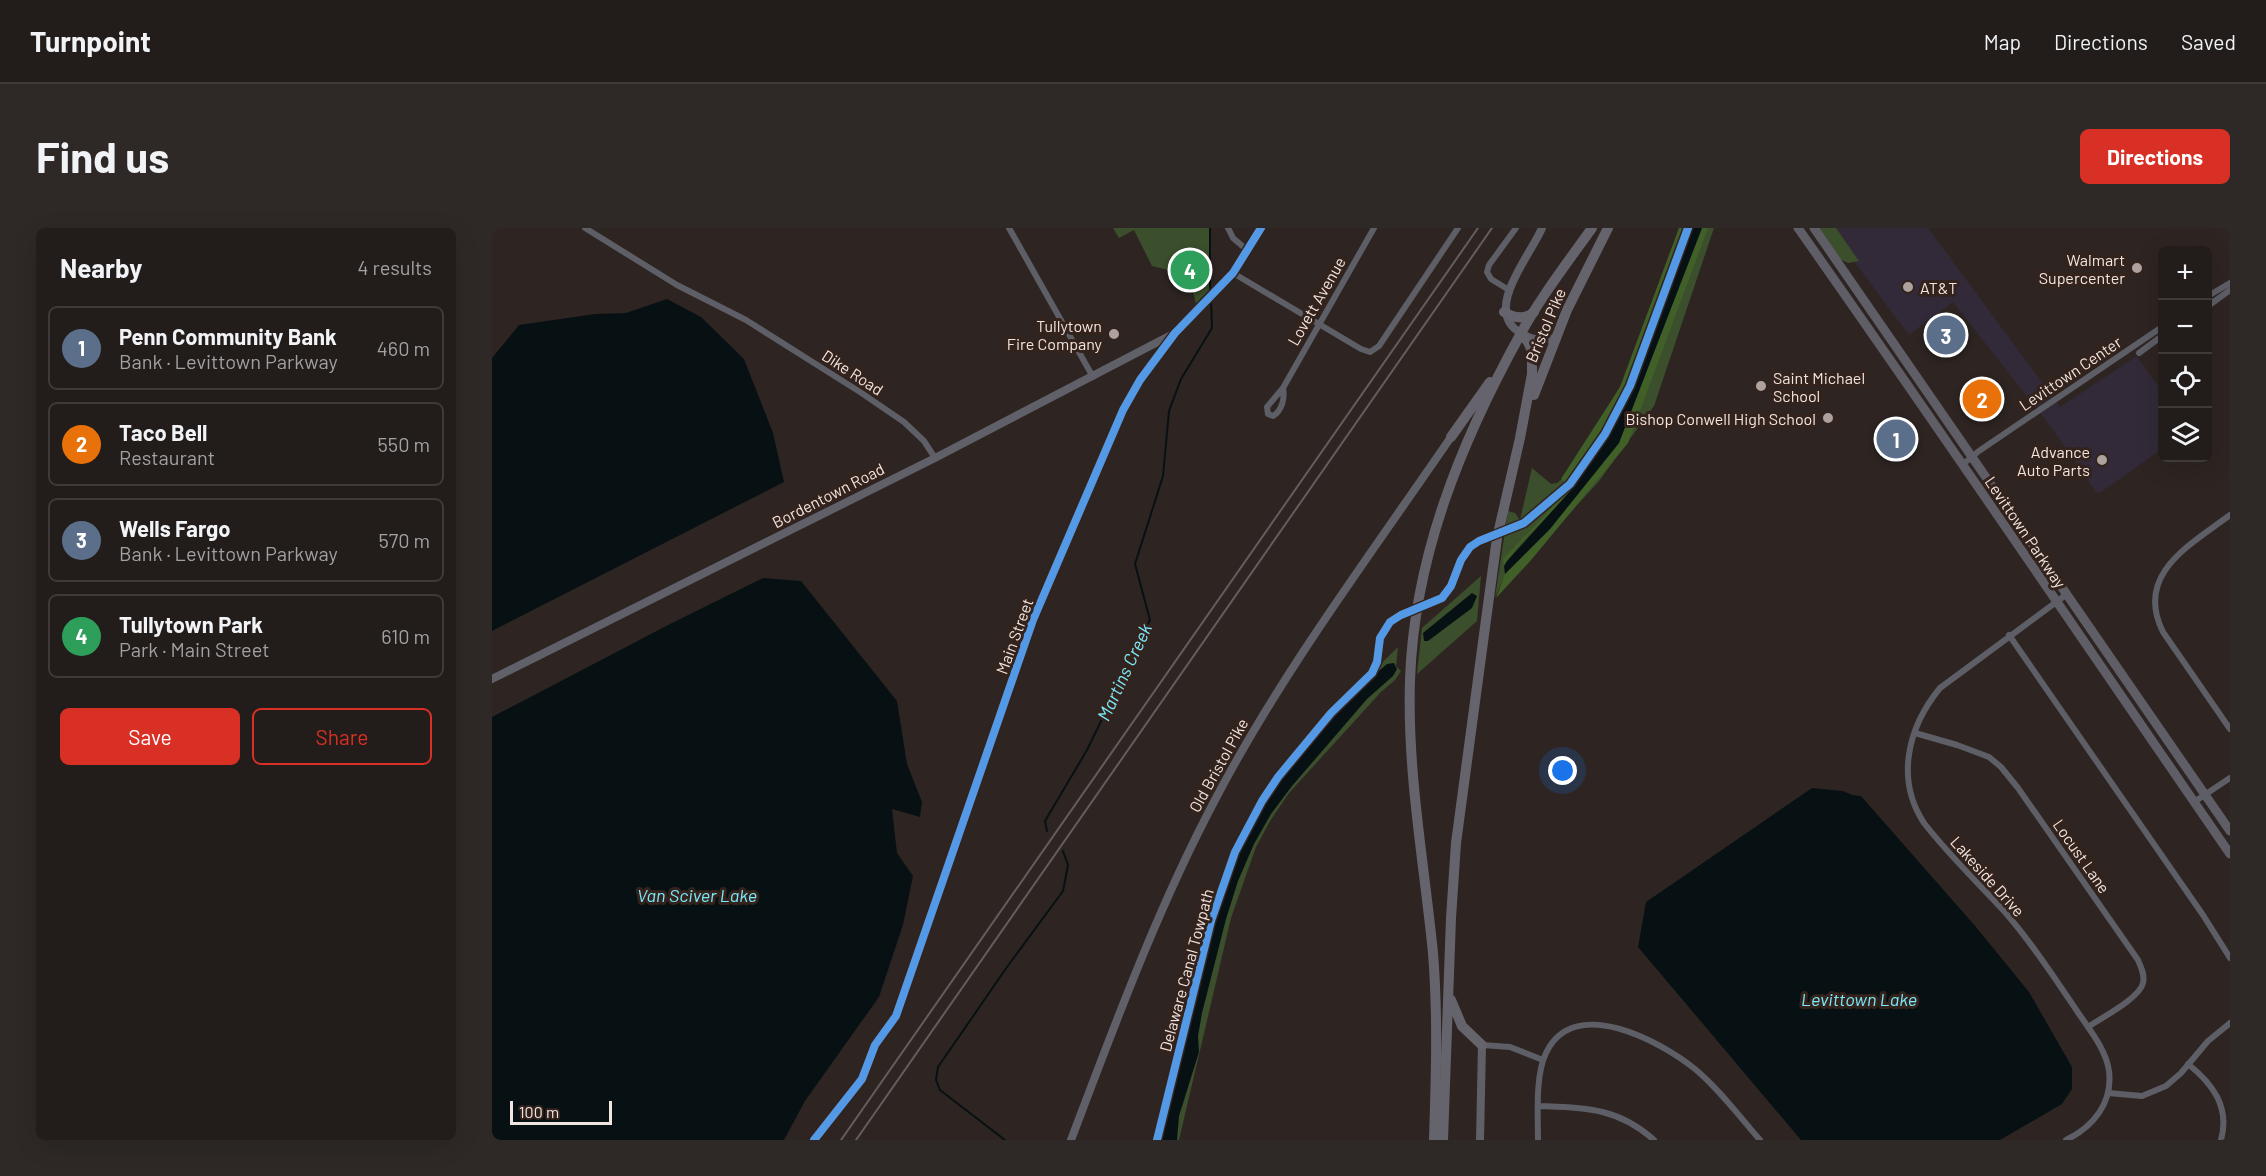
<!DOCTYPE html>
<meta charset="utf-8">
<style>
body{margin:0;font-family:Barlow,sans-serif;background:#2e2927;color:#f1f3f6}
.controls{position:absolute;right:18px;top:18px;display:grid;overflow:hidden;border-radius:9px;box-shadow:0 6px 24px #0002}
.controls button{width:54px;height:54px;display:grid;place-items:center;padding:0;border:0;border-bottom:2px solid #3f3a39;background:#221c1a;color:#f1f3f6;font:30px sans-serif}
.scale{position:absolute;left:18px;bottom:15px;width:102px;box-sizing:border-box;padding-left:6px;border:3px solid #f1e5e1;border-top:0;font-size:16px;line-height:21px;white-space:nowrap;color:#f1e5e1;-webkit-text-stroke:4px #34231c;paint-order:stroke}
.you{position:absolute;left:1071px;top:543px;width:21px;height:21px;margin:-15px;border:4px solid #fff;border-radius:50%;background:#1a73e8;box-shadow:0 0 0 9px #1a73e833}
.badge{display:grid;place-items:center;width:39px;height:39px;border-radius:50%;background:#d93025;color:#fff;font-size:20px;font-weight:700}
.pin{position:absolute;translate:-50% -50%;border:3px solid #fff;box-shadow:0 2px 6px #0006}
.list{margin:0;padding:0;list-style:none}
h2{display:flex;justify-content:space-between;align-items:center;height:78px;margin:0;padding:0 24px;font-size:26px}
h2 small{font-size:20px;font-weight:400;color:#a2a1a2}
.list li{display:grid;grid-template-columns:39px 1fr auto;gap:18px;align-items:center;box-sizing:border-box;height:84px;margin:0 12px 12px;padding:0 12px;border:2px solid #3f3a39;border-radius:9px}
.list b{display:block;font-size:22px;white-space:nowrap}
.list p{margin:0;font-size:20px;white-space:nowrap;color:#a2a1a2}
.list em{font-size:20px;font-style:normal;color:#a2a1a2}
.actions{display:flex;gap:12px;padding:18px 24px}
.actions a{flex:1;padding:14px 0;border:2px solid #d93025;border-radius:9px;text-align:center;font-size:21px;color:#d93025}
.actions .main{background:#d93025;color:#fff}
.icon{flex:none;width:33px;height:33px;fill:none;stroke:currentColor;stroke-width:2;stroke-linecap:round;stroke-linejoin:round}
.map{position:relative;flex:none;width:1738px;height:912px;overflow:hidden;border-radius:9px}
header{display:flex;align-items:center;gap:36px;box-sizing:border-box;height:84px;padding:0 30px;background:#221c1a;border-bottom:2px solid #3f3a39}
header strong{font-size:28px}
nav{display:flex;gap:33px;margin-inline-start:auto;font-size:21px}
.intro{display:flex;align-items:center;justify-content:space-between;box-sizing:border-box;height:144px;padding:0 36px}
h1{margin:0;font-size:42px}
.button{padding:15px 27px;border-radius:9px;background:#d93025;color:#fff;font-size:21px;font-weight:700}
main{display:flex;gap:36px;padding:0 36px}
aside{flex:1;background:#221c1a;border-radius:9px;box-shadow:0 6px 24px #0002}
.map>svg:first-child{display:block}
.commercial{fill:#322a38}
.green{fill:#3b4f2c}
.forest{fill:#406028}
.water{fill:#071113}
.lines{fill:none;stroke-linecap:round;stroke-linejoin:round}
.stream{stroke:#071113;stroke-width:2}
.street{stroke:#5d5e66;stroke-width:6}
.secondary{stroke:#606068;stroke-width:8}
.primary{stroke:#5f5d65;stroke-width:9}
.highway{stroke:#65646d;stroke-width:10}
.rail{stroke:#625e5e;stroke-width:2}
.cycleway-casing{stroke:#34231c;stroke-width:11}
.cycleway{stroke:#5399e6;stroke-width:8}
.poi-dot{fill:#ada29e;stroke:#34231c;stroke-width:2}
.labels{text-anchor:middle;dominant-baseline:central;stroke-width:6;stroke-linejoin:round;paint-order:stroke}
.poi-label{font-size:16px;fill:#f1e5e1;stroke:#34231c;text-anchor:end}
.street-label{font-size:16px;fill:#f1e5e1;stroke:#34231c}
.water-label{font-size:18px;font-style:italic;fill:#79eafc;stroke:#34231c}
</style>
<header>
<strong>Turnpoint</strong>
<nav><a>Map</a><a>Directions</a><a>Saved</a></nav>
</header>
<div class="intro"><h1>Find us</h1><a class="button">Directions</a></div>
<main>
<aside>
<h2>Nearby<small>4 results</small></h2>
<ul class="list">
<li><span class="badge" style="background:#5c6f8a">1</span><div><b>Penn Community Bank</b><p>Bank · Levittown Parkway</p></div><em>460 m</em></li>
<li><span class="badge" style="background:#e8710a">2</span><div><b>Taco Bell</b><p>Restaurant</p></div><em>550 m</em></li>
<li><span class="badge" style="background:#5c6f8a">3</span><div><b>Wells Fargo</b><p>Bank · Levittown Parkway</p></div><em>570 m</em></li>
<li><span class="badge" style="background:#2e9e5b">4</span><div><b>Tullytown Park</b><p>Park · Main Street</p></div><em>610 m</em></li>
</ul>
<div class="actions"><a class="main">Save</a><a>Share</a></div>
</aside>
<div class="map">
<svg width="1738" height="912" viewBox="0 0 1738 912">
<rect width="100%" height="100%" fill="#2e2522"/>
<polygon class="commercial" points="1337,0 1436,0 1568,179 1645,128 1670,164 1670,221 1609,264 1604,264 1559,199 1461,74 1417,107"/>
<g class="green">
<polygon points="621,0 718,0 718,61 704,76 697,47 660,38 642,2 627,10"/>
<polygon points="1190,0 1222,0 1162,178 1107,253 1030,338 1011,351 1003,370 1016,283 1023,285 1028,292 1040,240 1059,256 1065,255 1070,251 1118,181 1143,126"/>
<polygon points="1327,0 1344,0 1367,33 1356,35 1348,31"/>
<polygon points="989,348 985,393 925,446 930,400"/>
<polygon points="906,419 904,438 909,443 903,452 889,464 797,565 778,593 764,619 739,690 687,912 664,912 719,685 746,610 776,558 839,485"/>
</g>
<g class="forest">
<path d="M1187,0h12c-32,89 -59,182 -117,259 -21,27 -51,49 -70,79l-1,-7 40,-42 27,-31 -9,-7 59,-92z"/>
<polygon points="1210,0 1216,0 1136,215 1040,331 1004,370 1013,346 1058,301 1127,215"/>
</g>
<g class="water">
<polygon points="1199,0 1210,0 1127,215 1058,301 1013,346 1012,338 1015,333 1081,260 1114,210 1139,165"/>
<polygon points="175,71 209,89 252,131 281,205 292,254 0,403 0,130 27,97 103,86 134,85"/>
<polygon points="271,350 309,353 405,473 415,536 430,574 428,589 400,581 405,625 421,648 411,697 387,769 313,873 292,912 0,912 0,489 178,396"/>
<polygon points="980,365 985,368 980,380 936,413 932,413 931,405"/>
<polygon points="902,435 905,441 901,448 875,471 800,558 779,586 762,616 746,653 734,691 710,785 706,808 707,824 687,888 685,912 667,912 719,704 746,620 781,563 813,519 888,442 895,436"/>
<polygon points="1320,560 1351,563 1360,567 1369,568 1484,699 1537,764 1580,839 1580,861 1570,876 1508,912 1309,912 1146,719 1154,674"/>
</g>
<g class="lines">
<g class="stream">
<polyline points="718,0 718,64"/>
<polyline points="555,603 553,593 595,522 658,392 643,336 671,248 677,183 689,151 720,100 719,73"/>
<polyline points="513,912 448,862 444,852 446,839 515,739 571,663 576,637 571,623"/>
</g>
<g class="street">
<polyline points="93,0 185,57 254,92 368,164 412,194 432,213 443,230"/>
<polyline points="517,0 601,149"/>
<polyline points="736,0 741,10 755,22"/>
<polyline points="741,45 869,121 878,124 887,118 966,0"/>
<polyline points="1017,62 999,51 995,44 997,37 1024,0"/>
<polyline points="1716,68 1738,55"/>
<polyline points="1716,78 1738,62"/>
<polyline points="1647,125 1670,108"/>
<path d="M791,160c2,10 -1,23 -10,28l-5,-2 -1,-7 16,-19 91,-160"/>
<polyline points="1470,237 1487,223 1670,99"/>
<path d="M1738,287c-40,30 -96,59 -67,117l67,97"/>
<polyline points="1517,407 1711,687 1738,730"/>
<path d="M1423,505l42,12 32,12 12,10 17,21 120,172c3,7 7,15 5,23 -3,15 -42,35 -55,44"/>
<polyline points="1702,574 1738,550"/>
<polyline points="990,817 1018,819 1051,832"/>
<path d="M1696,836c25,20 42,43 33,76"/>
<polyline points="1616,865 1650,868 1674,858 1689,845 1716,813 1738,795"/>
<path d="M1046,878c47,2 79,1 116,34"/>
<polyline points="322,912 370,851 383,817 404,788 552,364 631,182 648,152 681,108"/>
<path d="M1046,912c0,-25 -3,-64 8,-87 28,-59 114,-12 149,16 24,20 44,47 65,71"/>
<path d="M1574,912c27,-13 47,-37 43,-69 -3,-22 -20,-42 -32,-60 -23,-34 -46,-69 -73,-100 -27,-29 -56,-57 -80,-88 -29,-44 -16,-96 16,-135l127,-94"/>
</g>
<g class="secondary">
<path d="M1050,0c-11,27 -59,81 -23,104 12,8 22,9 36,6"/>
<polyline points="0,451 443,230 683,105 741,45 769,0"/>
<path d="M579,912c44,-116 87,-233 145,-342 66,-126 155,-244 235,-361"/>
<polyline points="988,912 990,817"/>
</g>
<g class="primary">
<path d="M1306,0c146,207 288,417 432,626"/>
<polyline points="1322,0 1738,603"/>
</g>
<g class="highway">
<path d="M1012,84c10,6 21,8 30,0"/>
<polyline points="1042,167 1075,82 1116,0"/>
<polyline points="959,209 998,154"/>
<polyline points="959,772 970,798 990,817"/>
<path d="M942,912c2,-63 4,-125 -1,-187 -9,-91 -26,-181 -23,-273 4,-123 51,-238 110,-345 20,-37 47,-72 72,-107"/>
<polyline points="951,912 959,690 964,615 1005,310 1028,210 1040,146 1040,123 1036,114 1029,106"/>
</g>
<g class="rail">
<polyline points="349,912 986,0"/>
<polyline points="364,912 1000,0"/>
</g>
<defs>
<g id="cycleway">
<polyline points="322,912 370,851 383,817 404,788 541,392 631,182 648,152 683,105 741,45 769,0"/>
<polyline points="665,912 719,693 743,624 770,573 786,549 839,485 880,445 885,434 888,410 898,394 909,387 950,370 959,358 969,332 978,319 987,313 1032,295 1078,256 1113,206 1138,158 1196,0"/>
</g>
</defs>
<use href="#cycleway" class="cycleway-casing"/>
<use href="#cycleway" class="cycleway"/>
</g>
<g class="poi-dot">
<circle cx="1645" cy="40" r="6"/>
<circle cx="1416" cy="59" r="6"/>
<circle cx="622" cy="106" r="6"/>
<circle cx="1269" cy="158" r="6"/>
<circle cx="1336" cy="190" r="6"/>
<circle cx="1610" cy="232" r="6"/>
</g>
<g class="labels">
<g class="poi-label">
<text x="1633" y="31">Walmart<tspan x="1633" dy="18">Supercenter</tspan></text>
<text x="1428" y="59" text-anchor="start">AT&amp;T</text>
<text x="610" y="97">Tullytown<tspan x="610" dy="18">Fire Company</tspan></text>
<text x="1281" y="149" text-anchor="start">Saint Michael<tspan x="1281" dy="18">School</tspan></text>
<text x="1324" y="190">Bishop Conwell High School</text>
<text x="1598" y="223">Advance<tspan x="1598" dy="18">Auto Parts</tspan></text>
</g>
<g class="street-label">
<text transform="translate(824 73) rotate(-60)">Lovett Avenue</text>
<text transform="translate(1053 97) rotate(-67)">Bristol Pike</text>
<text transform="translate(361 144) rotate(33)">Dike Road</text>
<text transform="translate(1578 145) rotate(-34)">Levittown Center</text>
<text transform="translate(336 267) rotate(-27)">Bordentown Road</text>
<text transform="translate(1534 304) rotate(56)">Levittown Parkway</text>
<text transform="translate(522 408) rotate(-70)">Main Street</text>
<text transform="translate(726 537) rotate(-61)">Old Bristol Pike</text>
<text transform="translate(1590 628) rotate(55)">Locust Lane</text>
<text transform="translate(1496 648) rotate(48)">Lakeside Drive</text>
<text transform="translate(694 742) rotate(-75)">Delaware Canal Towpath</text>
</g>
<g class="water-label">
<text transform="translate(632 444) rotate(-65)">Martins Creek</text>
<text x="205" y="667">Van Sciver Lake</text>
<text x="1367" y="771">Levittown Lake</text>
</g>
</g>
</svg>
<div class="controls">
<button>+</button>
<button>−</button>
<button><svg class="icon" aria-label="locate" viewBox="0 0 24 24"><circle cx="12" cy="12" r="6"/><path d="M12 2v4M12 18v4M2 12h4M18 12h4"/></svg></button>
<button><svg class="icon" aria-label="layers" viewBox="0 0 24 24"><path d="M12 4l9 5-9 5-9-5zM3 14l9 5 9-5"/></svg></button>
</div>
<div class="scale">100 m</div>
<div class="you"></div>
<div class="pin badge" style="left:1404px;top:211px;background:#5c6f8a">1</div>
<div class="pin badge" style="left:1490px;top:171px;background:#e8710a">2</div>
<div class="pin badge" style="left:1454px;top:107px;background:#5c6f8a">3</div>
<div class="pin badge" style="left:698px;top:42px;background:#2e9e5b">4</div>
</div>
</main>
